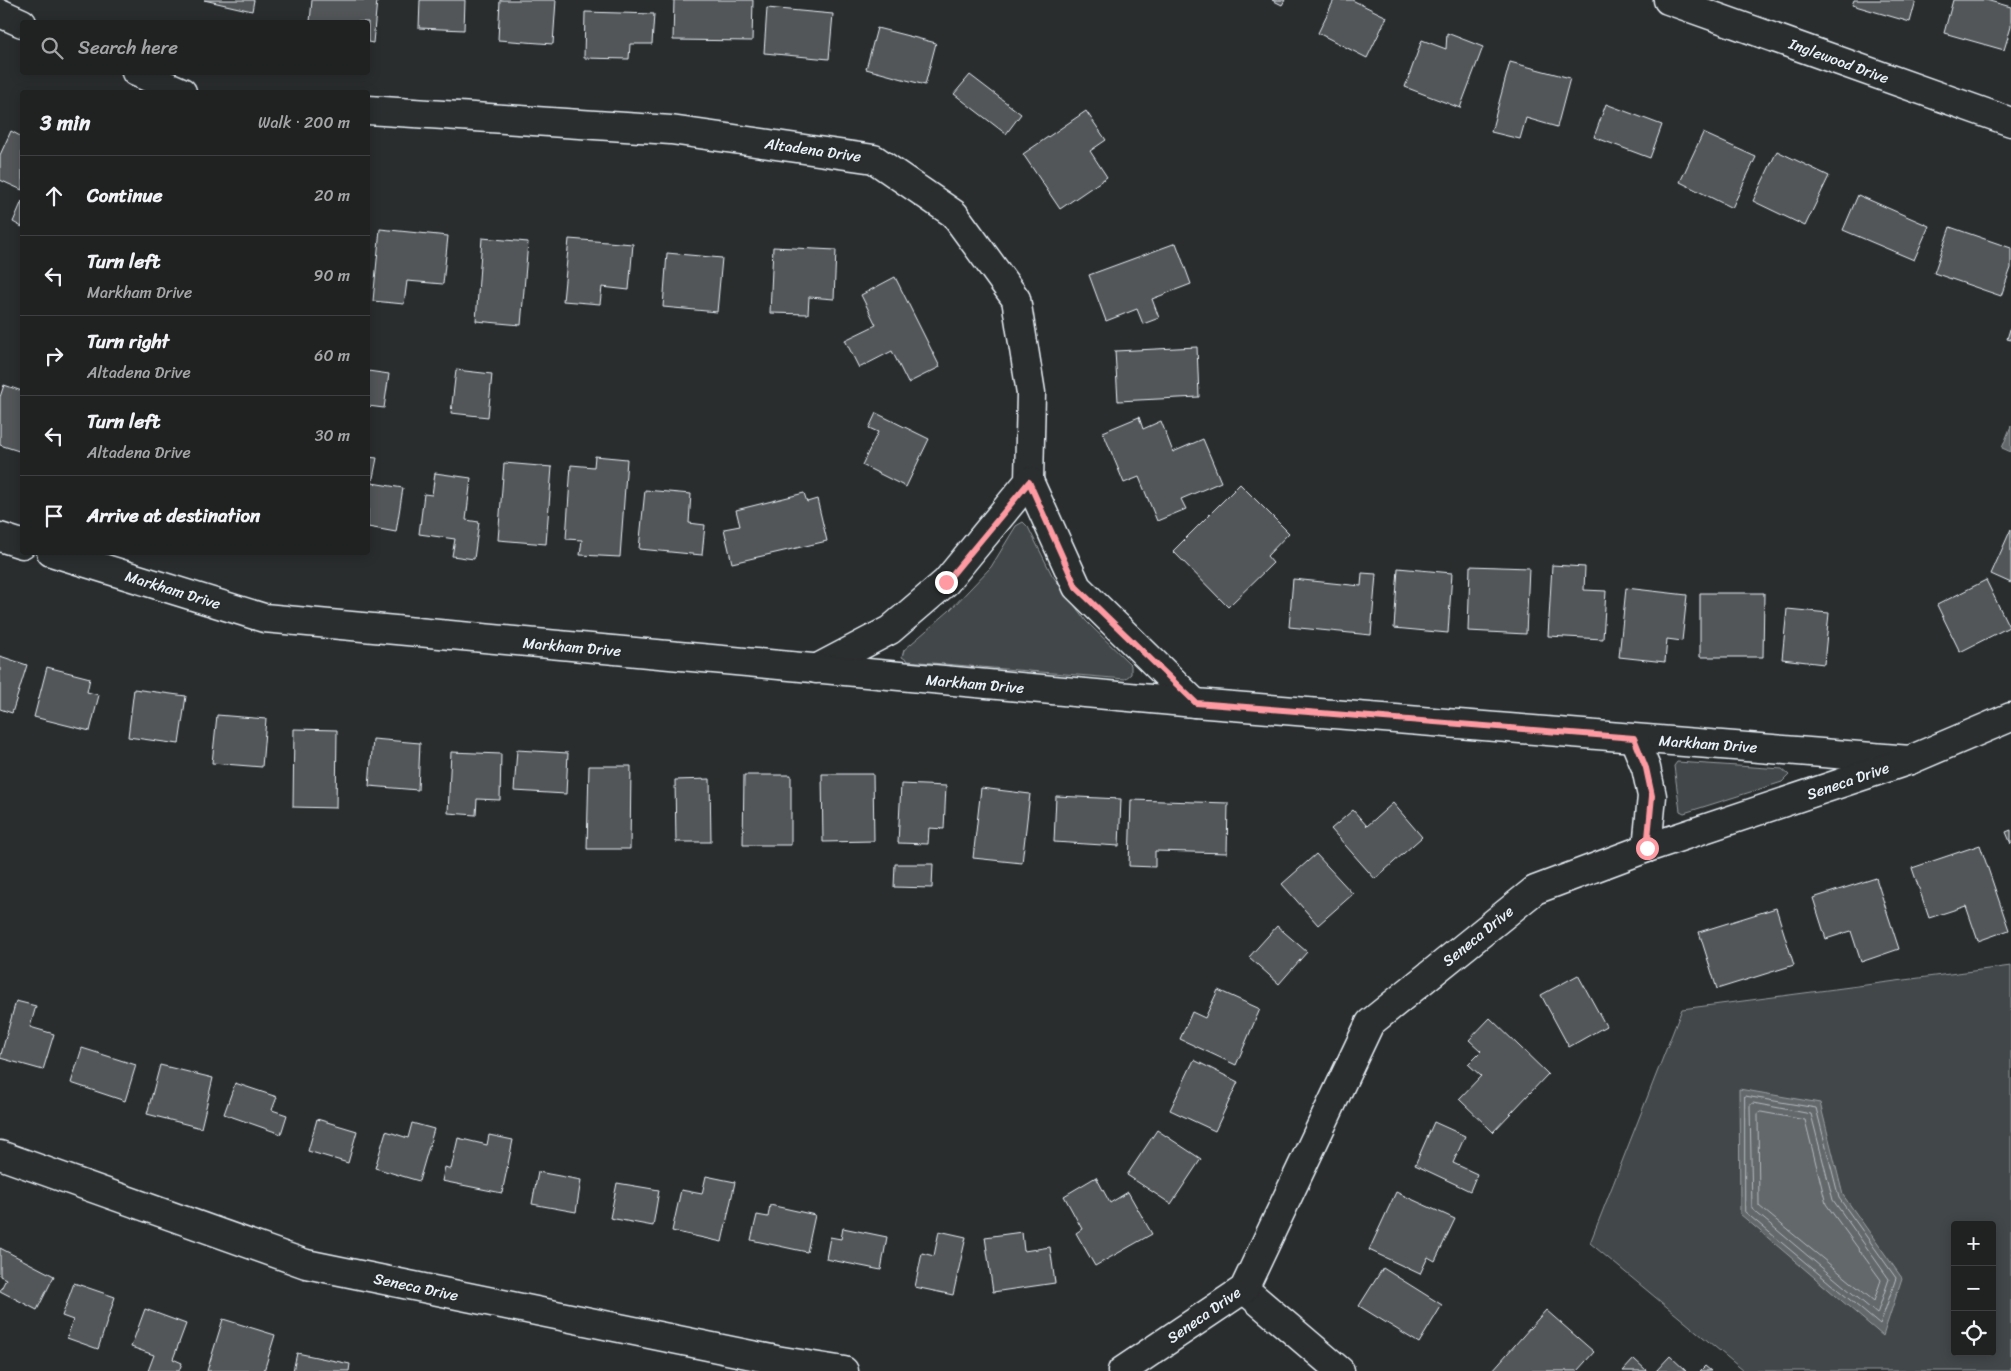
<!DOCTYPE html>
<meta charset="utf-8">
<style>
body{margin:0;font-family:Sriracha,sans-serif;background:#282a2a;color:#f1f3f6}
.controls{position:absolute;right:15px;bottom:15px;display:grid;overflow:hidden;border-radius:5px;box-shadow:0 2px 12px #0003}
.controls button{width:45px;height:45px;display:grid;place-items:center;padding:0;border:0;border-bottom:1px solid #3d3f40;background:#202222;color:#f1f3f6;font:25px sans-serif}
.stop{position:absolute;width:15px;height:15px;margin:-11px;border:4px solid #ff9aa2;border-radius:50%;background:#fff}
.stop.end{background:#ff9aa2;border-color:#fff;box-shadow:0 1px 5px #0008}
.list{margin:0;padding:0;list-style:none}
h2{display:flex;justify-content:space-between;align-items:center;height:65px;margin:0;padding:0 20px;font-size:21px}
h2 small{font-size:16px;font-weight:400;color:#a2a4a5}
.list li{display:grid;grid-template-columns:32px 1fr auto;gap:15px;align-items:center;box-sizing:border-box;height:80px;padding:0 20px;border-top:1px solid #3d3f40}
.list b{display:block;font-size:19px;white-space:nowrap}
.list p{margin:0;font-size:16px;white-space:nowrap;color:#a2a4a5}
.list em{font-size:16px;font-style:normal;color:#a2a4a5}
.icon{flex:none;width:28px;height:28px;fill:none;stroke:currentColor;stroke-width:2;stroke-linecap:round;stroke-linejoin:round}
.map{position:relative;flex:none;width:2011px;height:1371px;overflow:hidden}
.search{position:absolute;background:#202222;box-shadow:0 2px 12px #0003;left:20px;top:20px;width:350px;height:55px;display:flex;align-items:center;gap:12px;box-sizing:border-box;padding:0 18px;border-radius:5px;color:#a2a4a5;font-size:19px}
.panel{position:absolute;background:#202222;box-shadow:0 2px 12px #0003;left:20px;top:90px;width:350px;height:465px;border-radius:5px}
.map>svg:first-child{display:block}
.green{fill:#424648;stroke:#959ca0;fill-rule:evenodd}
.water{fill:#63686b;stroke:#989fa3}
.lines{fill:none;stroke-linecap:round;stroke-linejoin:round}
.shore{stroke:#b3bac0;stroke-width:1}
.building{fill:#535759;stroke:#e8f1f8}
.street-casing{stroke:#e8f1f8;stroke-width:31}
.street{stroke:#2a2d2e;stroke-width:28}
.route{stroke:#ff9aa2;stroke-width:6}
.labels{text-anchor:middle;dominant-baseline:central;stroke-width:4;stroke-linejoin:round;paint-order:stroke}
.street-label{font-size:15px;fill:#e8f1f8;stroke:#2a2d2e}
</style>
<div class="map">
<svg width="2011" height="1371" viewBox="0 0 2011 1371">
<rect width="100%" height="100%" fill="#2a2d2e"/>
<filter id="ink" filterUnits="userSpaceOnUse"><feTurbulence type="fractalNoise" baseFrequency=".02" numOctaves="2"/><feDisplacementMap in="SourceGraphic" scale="10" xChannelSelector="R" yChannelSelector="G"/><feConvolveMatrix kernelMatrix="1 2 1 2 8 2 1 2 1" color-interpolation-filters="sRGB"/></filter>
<g filter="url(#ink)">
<g class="green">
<polygon points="1023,522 1028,527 1052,575 1086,621 1131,665 1131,674 1125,679 908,661 902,657 904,650 949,611 991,567 1016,526"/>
<polygon points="1677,762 1782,769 1789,775 1782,782 1684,813 1680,811 1674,766"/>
<path d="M2011,966v405h-267l-154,-128 92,-234zM1955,1225h37v127h-37z"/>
</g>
<g class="water">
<polygon points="2011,426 2011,452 2002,448"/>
<polygon points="1739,1089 1820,1103 1843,1195 1902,1278 1883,1336 1740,1214"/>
</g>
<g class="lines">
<g class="shore">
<polygon points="1745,1096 1816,1108 1839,1198 1896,1278 1880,1325 1745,1212"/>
<polygon points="1753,1103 1811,1114 1833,1200 1889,1279 1877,1314 1752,1209 1750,1106"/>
<polygon points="1761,1112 1805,1120 1826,1204 1881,1280 1874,1301 1759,1206 1758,1114"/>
</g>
</g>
<g class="building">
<polygon points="204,0 254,0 252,11"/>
<polygon points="312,0 377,0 373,43 368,42 368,22 310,22"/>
<polygon points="420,0 465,0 464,30 419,28"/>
<polygon points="500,0 556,0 553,44 498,40"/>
<polygon points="674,0 753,0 752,41 673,40"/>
<polygon points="1272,0 1285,0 1282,5"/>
<polygon points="1334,0 1352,0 1387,17 1367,58 1318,33"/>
<polygon points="1854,0 1916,0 1910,22 1852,5"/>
<polygon points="1953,0 1986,0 2011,7 2011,27 2004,50 1944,33"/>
<polygon points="767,8 833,14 829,59 764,53"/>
<polygon points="585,12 654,14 652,44 630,44 629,59 584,58"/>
<polygon points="877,28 936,43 925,85 866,69"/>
<polygon points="1447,33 1483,47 1460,108 1405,87 1422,40 1446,49"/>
<polygon points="1510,62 1570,78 1557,127 1526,118 1520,139 1491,132"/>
<polygon points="970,75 1021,114 1006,134 954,94"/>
<polygon points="1606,104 1662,125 1650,158 1594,137"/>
<polygon points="1086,111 1106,140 1090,151 1107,177 1060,209 1023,154"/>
<polygon points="11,131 22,137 22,190 0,180 0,155"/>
<polygon points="1703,133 1756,157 1732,208 1680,182"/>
<polygon points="1777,151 1829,176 1805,226 1753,201"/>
<polygon points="1858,195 1929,226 1914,260 1843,230"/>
<polygon points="22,201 22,227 13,222"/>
<polygon points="1950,227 2011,248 2011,268 2001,296 1934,273"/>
<polygon points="380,229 448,236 443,284 407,281 404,304 373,301"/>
<polygon points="482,238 528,242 521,325 476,321"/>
<polygon points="569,239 633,244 629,290 602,287 600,304 563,301"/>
<polygon points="1176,243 1191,284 1152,299 1159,318 1143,324 1137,309 1106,321 1089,275"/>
<polygon points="773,247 836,250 834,299 809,297 808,314 770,313"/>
<polygon points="667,253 722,258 717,312 663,307"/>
<polygon points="895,277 940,367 908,383 892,351 859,368 845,340 876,325 861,295"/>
<polygon points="2011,326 2011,340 2007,339"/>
<polygon points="1197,347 1199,397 1118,401 1115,351"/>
<polygon points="456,370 492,374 488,417 451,413"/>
<polygon points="368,371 389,374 384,408 368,406"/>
<polygon points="4,385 22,391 22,452 0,445 0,397"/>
<polygon points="876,413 929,439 906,487 862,465 878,432 869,428"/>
<polygon points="1139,417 1143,429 1161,421 1173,452 1203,439 1221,482 1181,499 1186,509 1157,521 1139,477 1124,483 1103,432"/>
<polygon points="595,456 627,459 620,557 580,555 582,540 566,539 571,465 594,467"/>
<polygon points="368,457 377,458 372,483 403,488 396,532 368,527"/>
<polygon points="504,463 552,467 546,544 498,540"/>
<polygon points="435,473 471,478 466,520 479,522 474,559 452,556 455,539 419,534 424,494 432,495"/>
<polygon points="1240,484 1289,533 1267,556 1273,563 1228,607 1173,551"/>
<polygon points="645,490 691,494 689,523 705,525 702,555 639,549"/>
<polygon points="804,493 807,502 817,499 827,541 732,563 724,529 740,526 736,510"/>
<polygon points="2011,529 2011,583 1991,574"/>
<polygon points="1552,565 1585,567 1584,590 1606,591 1603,639 1548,636"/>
<polygon points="1470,566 1529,568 1526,634 1468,631"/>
<polygon points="1398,568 1452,573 1448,633 1394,628"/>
<polygon points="1362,573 1376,574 1371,635 1289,627 1293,579 1361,586"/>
<polygon points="1986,580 2009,627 1960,652 1937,605"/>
<polygon points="1626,588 1687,595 1682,641 1667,639 1665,662 1619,657"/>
<polygon points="1700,593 1764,593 1763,657 1700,657"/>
<polygon points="1787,609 1829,613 1824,664 1782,659"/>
<polygon points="0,656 27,665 12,713 0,709"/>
<polygon points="47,667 90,678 87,692 99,695 90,731 34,717"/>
<polygon points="134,689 186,696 179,744 128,737"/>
<polygon points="217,715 266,719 262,767 212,763"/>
<polygon points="294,729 337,730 336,808 293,807"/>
<polygon points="373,739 420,743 418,790 369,786"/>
<polygon points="517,750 568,753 566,794 514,791"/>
<polygon points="451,752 501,754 500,800 477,799 476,815 448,813"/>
<polygon points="589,766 631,766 630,849 587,849"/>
<polygon points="822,774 873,774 874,841 823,842"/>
<polygon points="744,775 791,775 791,845 743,845"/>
<polygon points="710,779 711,842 676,842 675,780"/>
<polygon points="901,784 946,786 944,829 929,828 928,844 898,843"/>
<polygon points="981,788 1030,794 1022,863 973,858"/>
<polygon points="1056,796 1121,799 1119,846 1054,842"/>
<polygon points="1131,800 1228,803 1227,853 1155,851 1155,867 1129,866"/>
<polygon points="1393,803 1422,837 1375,879 1331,829 1353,810 1367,826"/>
<polygon points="2011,830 2011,844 2006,832"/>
<polygon points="1980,845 2009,930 1978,941 1966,906 1929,918 1912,868"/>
<polygon points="1316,854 1353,894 1318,925 1282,884"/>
<polygon points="895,864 933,864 932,888 894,887"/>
<polygon points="1876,878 1899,949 1861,962 1851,931 1826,939 1813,898"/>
<polygon points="1776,908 1794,965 1717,989 1699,932"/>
<polygon points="1277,926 1307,952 1279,984 1249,957"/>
<polygon points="1578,975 1606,1026 1569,1047 1541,995"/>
<polygon points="1218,990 1260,1009 1236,1065 1180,1039 1192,1012 1205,1018"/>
<polygon points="16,1001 36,1006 30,1027 54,1034 43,1070 0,1058"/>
<polygon points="1490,1018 1548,1074 1493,1132 1459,1099 1481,1076 1468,1064 1481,1051 1469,1040"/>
<polygon points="82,1048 136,1065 125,1101 71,1083"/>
<polygon points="1194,1060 1238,1082 1215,1131 1170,1110"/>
<polygon points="160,1065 213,1078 201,1128 147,1114"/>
<polygon points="235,1083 277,1097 272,1110 287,1115 281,1134 224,1114"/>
<polygon points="317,1119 357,1131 348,1163 308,1151"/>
<polygon points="1434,1122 1465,1136 1453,1163 1477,1174 1470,1191 1415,1165"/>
<polygon points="412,1123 434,1129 419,1181 375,1168 386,1131 408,1138"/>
<polygon points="1157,1130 1201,1159 1171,1204 1127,1175"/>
<polygon points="489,1135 513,1140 502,1193 442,1181 445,1167 451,1169 458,1138 487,1145"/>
<polygon points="538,1172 581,1180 576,1212 532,1204"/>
<polygon points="706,1176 735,1182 722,1242 672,1231 681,1190 702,1194"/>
<polygon points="1096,1177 1110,1203 1128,1192 1152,1234 1095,1266 1076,1233 1082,1229 1064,1196"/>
<polygon points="617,1183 659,1190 653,1226 610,1218"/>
<polygon points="1396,1192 1455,1219 1435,1261 1428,1257 1420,1274 1369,1250"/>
<polygon points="770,1205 815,1215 807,1252 751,1240 757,1215 768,1217"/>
<polygon points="843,1228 887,1237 881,1270 826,1259 830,1237 841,1239"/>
<polygon points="939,1231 966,1237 953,1295 915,1287 922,1253 934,1256"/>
<polygon points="1022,1232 1024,1251 1050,1247 1055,1283 993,1292 985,1237"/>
<polygon points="0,1248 54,1276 37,1310 0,1291 6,1279 0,1276"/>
<polygon points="1383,1268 1442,1305 1419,1343 1359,1306"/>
<polygon points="74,1283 115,1297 98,1349 67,1338 73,1320 62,1316"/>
<polygon points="145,1309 186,1324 173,1359 182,1363 179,1371 148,1371 154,1355 131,1347"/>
<polygon points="1546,1310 1594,1352 1577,1371 1492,1371"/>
<polygon points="223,1319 275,1335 264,1371 207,1371"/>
<polygon points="297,1353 350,1364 349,1371 293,1371"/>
<polygon points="1670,1356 1686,1371 1656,1371"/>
<polygon points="1634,1359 1647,1371 1623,1371"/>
<polygon points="1705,1366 1711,1371 1700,1371"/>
</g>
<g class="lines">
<defs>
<g id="street">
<polyline points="1668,0 2011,122"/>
<polyline points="0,13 22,23"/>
<polyline points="136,72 182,92"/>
<polyline points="368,110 671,130 874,159 954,214 1016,299 1031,393 1029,481 946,582 890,630 816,669"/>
<polyline points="1029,481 1077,587 1195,703"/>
<polyline points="0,537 22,544"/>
<polyline points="51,552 264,618 1195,703 1910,760"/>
<polyline points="1634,739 1646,768 1652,796 1647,848"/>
<polyline points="0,1155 306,1264 776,1360 844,1371"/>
<polyline points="1244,1289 1340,1371"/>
<polyline points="1122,1371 1244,1289 1370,1023 1535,890 1647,848 1910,760 2011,717"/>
</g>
</defs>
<use href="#street" class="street-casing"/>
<use href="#street" class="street"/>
</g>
</g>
<g class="lines" filter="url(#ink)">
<polyline class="route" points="946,582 1029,482 1076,587 1196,703 1634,738 1646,768 1652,796 1647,848"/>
</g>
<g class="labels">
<g class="street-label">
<text transform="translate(1839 61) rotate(20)">Inglewood Drive</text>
<text transform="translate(813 150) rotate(8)">Altadena Drive</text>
<text transform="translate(173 590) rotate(17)">Markham Drive</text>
<text transform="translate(572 647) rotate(5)">Markham Drive</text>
<text transform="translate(975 684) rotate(5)">Markham Drive</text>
<text transform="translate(1708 744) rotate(4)">Markham Drive</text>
<text transform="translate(1848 781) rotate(-19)">Seneca Drive</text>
<text transform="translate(1478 936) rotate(-39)">Seneca Drive</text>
<text transform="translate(416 1287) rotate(12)">Seneca Drive</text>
<text transform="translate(1204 1315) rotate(-35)">Seneca Drive</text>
</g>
</g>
</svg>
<div class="controls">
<button>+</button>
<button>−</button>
<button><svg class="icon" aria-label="locate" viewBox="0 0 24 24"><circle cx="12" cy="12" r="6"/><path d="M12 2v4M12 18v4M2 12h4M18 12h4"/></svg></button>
</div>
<div class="stop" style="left:1647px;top:848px"></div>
<div class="stop end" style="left:946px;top:582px"></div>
<div class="search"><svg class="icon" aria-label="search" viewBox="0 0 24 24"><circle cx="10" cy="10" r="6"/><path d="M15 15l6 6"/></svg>Search here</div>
<section class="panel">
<h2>3 min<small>Walk · 200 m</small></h2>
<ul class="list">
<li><svg class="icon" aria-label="ahead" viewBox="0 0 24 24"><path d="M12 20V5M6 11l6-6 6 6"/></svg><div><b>Continue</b></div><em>20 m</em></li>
<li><svg class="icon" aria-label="left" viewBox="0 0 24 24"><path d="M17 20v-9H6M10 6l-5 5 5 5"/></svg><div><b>Turn left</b><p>Markham Drive</p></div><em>90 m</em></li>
<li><svg class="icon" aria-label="right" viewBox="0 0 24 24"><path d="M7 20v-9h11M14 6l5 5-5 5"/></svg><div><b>Turn right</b><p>Altadena Drive</p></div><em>60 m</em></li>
<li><svg class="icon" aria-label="left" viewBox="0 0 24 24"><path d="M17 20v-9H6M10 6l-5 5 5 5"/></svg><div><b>Turn left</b><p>Altadena Drive</p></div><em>30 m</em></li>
<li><svg class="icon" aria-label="arrive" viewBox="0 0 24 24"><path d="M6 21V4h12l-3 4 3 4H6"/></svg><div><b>Arrive at destination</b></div></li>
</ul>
</section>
</div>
